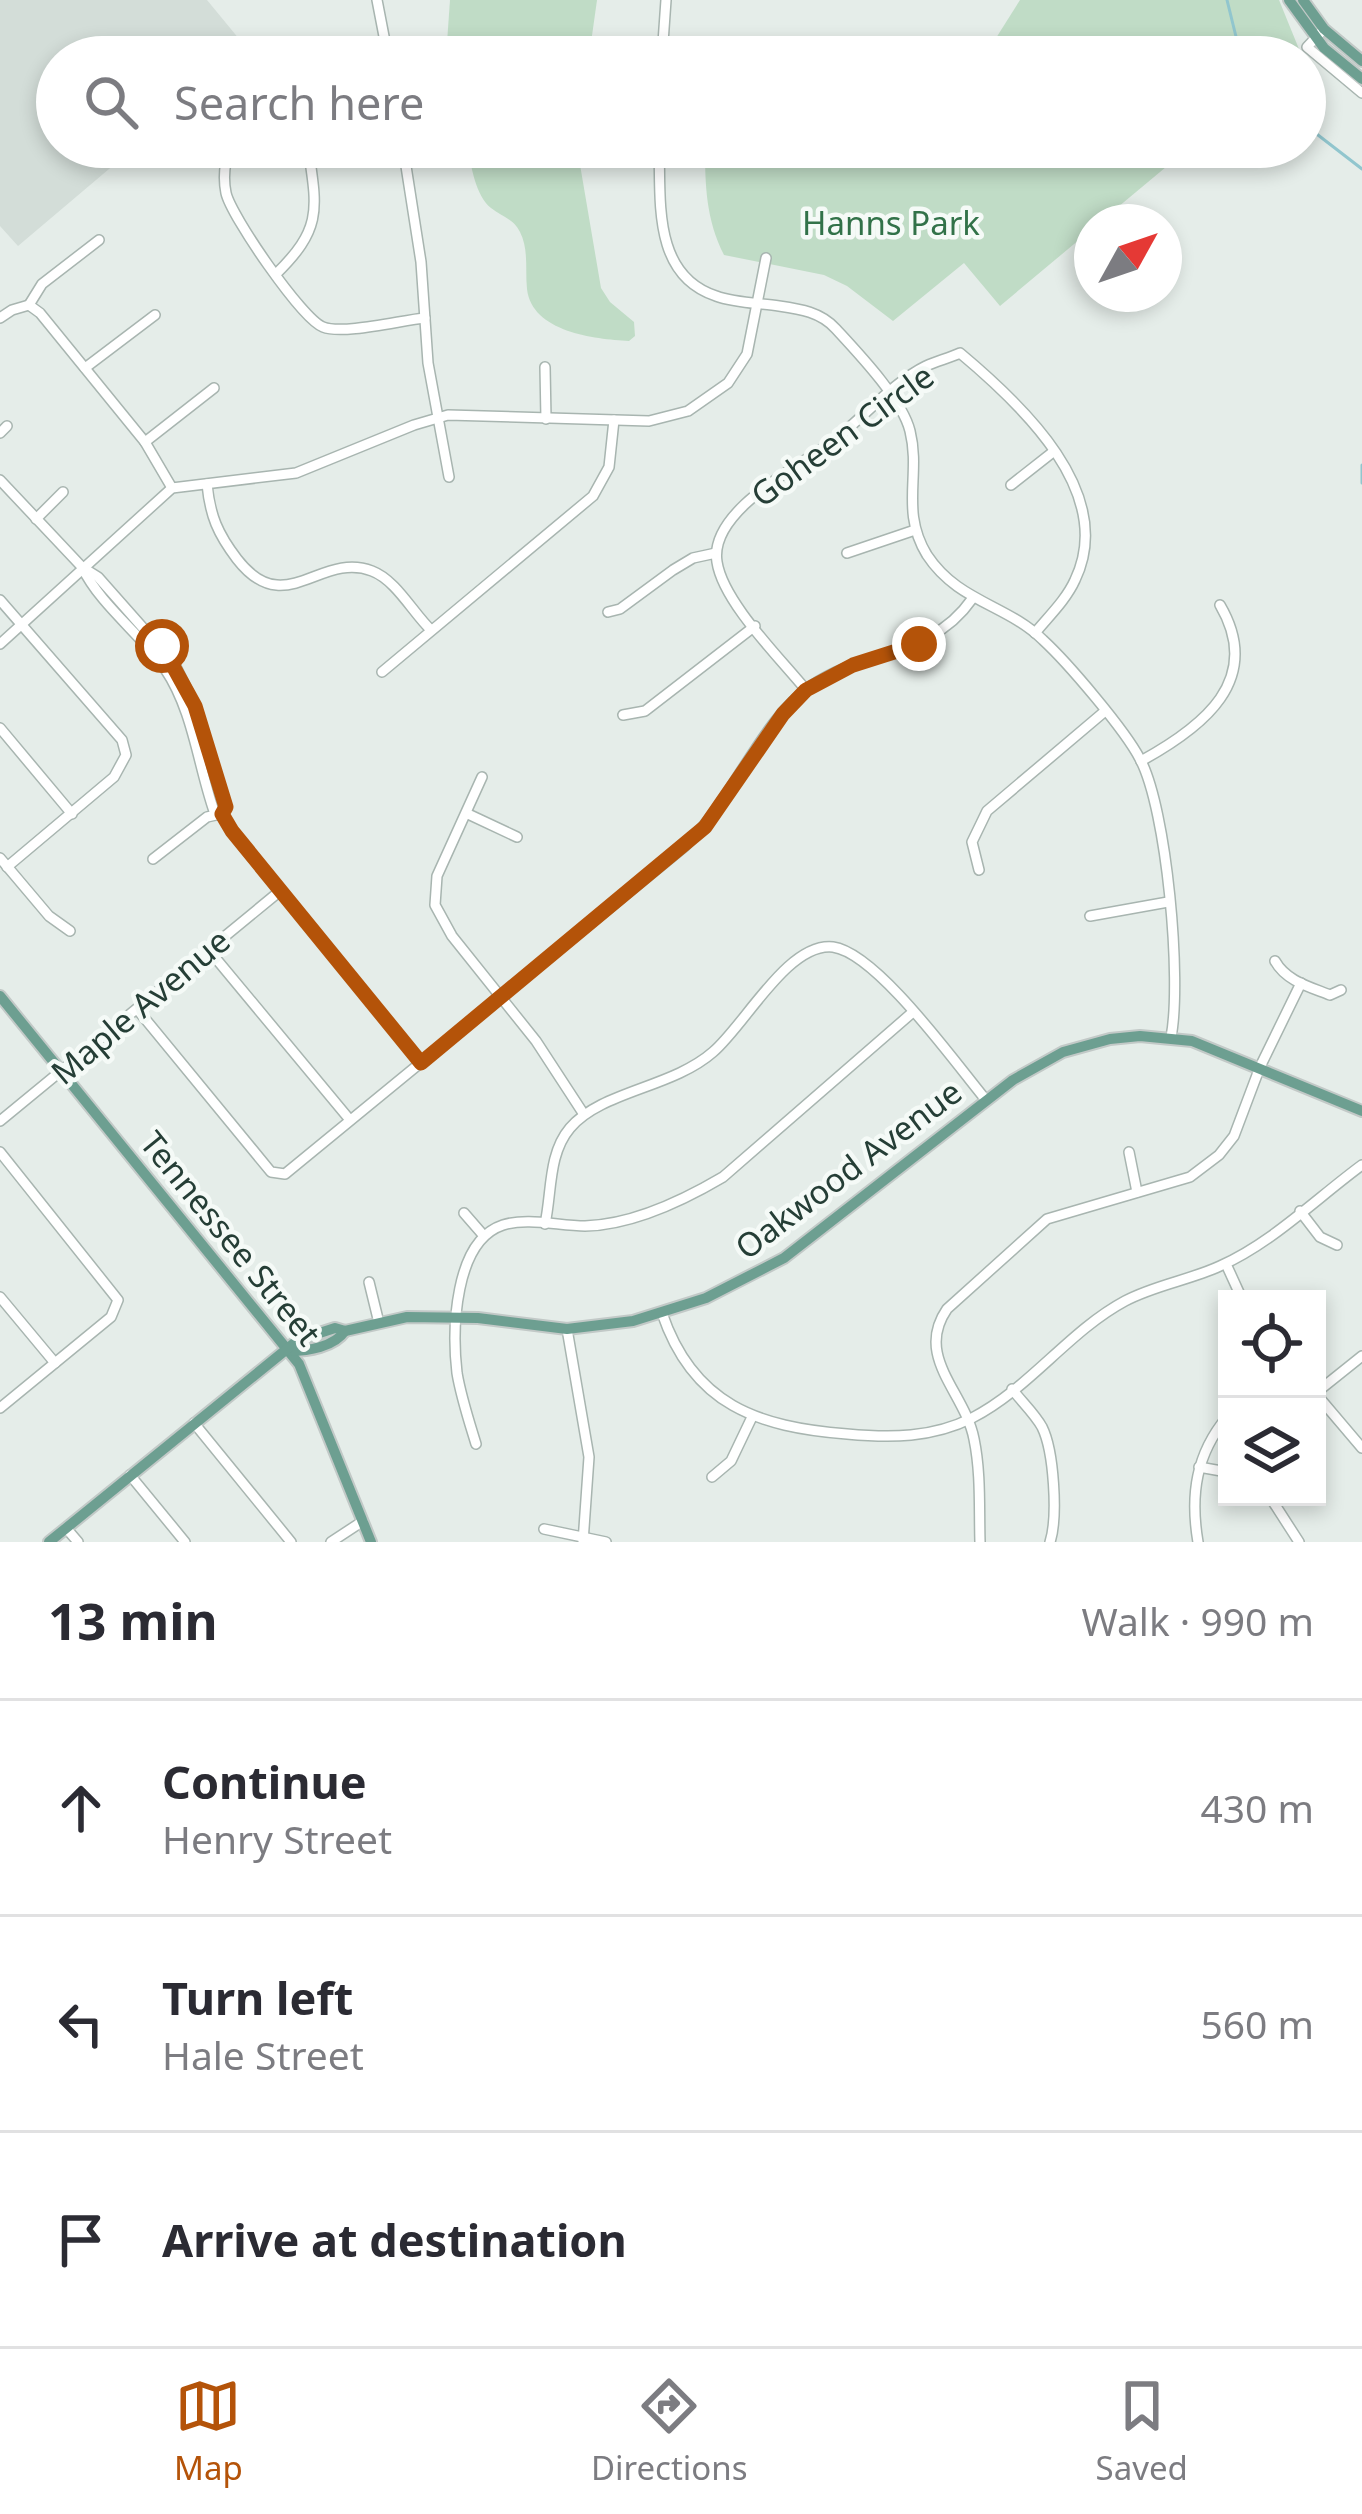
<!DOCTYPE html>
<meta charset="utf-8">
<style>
body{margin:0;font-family:"Noto Sans",sans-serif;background:#f2f2f3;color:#2b2b33}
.controls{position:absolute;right:36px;bottom:36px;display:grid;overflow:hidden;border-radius:0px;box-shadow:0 6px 18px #0003}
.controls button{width:108px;height:108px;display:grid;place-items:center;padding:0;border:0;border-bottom:3px solid #e1e1e2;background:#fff;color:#2b2b33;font:60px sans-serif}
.compass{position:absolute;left:1074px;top:204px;width:108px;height:108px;border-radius:50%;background:#fff;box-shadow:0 6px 18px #0003;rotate:50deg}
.stop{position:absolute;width:36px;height:36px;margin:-27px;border:9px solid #b45309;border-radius:50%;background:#fff}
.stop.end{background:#b45309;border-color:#fff;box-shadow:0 3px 12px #0008}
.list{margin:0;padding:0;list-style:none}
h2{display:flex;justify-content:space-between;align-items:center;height:156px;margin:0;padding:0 48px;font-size:51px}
h2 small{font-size:39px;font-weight:400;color:#7c7c81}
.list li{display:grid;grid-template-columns:78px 1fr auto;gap:36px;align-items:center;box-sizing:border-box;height:216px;padding:0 48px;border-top:3px solid #e1e1e2}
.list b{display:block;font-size:45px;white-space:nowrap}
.list p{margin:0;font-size:39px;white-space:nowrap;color:#7c7c81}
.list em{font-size:39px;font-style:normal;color:#7c7c81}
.icon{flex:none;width:66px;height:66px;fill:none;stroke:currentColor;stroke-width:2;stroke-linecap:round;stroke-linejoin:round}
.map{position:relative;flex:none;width:1362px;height:1542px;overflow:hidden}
.search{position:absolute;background:#fff;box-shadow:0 6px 18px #0003;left:36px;right:36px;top:36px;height:132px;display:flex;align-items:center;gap:30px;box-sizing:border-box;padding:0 42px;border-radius:66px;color:#7c7c81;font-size:45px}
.sheet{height:804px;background:#fff}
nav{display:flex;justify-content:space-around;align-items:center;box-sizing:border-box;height:168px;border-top:3px solid #e1e1e2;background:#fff;font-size:33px;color:#7c7c81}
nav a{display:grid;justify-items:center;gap:6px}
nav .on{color:#b45309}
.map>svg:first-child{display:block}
.built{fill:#d3ddd8}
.green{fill:#c0dcc6}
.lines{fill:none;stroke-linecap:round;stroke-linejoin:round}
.stream{stroke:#91c6ce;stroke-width:3}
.minor-casing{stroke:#a8b5b0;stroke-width:12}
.major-casing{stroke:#c2c9c7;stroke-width:14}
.minor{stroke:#fff;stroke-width:9}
.major{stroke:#6d9f91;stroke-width:10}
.route{stroke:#b45309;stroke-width:15}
.labels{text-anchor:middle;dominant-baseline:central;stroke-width:9;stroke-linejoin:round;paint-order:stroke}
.park-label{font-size:33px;fill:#327249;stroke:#f5faf7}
.street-label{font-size:33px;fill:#253e36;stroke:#f5faf7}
</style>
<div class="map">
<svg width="1362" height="1542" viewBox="0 0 1362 1542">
<rect width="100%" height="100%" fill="#e5ede9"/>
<polygon class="built" points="0,0 207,0 249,51 243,57 57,57 57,147 135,147 18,246 0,226"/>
<g class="green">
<polygon points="450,0 597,0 589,57 446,57"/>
<polygon points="1020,0 1279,0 1301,54 1298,57 984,57"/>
<path d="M467,147h110l24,141 9,14 24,20 1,14 -6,5c-35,-2 -97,-9 -102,-52 -2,-19 2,-39 -7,-57 -7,-14 -18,-15 -29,-24 -16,-13 -19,-41 -24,-61z"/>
<path d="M705,147h485l-90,75h-8v7l-92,77 -36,-43 -71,58 -46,-35 -23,-11 -100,-20c-18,-35 -19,-70 -19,-108z"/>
</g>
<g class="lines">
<g class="stream">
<polyline points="1227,0 1241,57"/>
<polyline points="1305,125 1362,169"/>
<polyline points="1362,465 1362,483"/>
</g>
<defs>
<g id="minor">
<polyline points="377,0 388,57"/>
<polyline points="1324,29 1307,47 1362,93"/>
<polyline points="342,57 384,44"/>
<polyline points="662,57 666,0"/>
<polyline points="817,57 869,51"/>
<path d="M230,147c-5,14 -7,31 -4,46 5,23 76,126 97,134 20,8 79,-7 102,-9"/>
<polyline points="403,147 421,262 428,363 449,477"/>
<path d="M659,147c2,53 -7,128 57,149 19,7 42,7 63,10 21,3 42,6 57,23 23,25 66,70 74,102 11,44 -10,80 17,124 31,47 79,49 116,85 25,23 82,90 97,119 27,50 42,222 31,278"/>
<path d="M276,274c47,-46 41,-65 32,-127"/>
<polyline points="29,305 40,313 145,442 172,488"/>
<polyline points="29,305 42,284 99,240"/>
<polyline points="0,318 12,310 29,305"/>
<polyline points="545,367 546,419"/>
<polyline points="85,368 155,315"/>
<polyline points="0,433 7,426"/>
<polyline points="145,442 214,388"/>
<polyline points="0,480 82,567 98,577 174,663 195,706 225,807 222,814"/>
<path d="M207,484c3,32 11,50 30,75 48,62 83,-8 135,12 24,9 41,42 59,59"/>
<polyline points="1011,485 1053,452"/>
<polyline points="36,519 63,492"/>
<polyline points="847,553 915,530"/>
<path d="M82,567c19,39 58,66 83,102 28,41 33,96 49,142l8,3 20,31 179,218"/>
<polyline points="0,600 122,740 126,755 114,777 7,867"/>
<polyline points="608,612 620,609 673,570 693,558 716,553"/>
<polyline points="0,644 172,488 296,473 414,425 448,415 649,421 688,411 728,383 747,354 766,258"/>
<polyline points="382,672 593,496 609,467 614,420"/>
<path d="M806,690c-26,-32 -83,-88 -89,-128 -8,-49 75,-92 108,-115 33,-23 66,-64 101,-81 11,-5 23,-8 34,-13 61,51 157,140 115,227 -9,20 -27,37 -40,53"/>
<polyline points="623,715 645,711 755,626"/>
<polyline points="0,728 72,814"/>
<path d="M1141,761c62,-34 123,-81 79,-156"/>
<polyline points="482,777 437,876 435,905 452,936 536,1041 583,1113"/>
<polyline points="468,814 517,837"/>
<polyline points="0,858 49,916 70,931"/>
<polyline points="153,859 207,817 216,815"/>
<polyline points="979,870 972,842 987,811 1104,712"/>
<polyline points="1090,916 1168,902"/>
<polyline points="208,949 350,1120"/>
<path d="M1275,961c11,20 35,26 55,34l11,-5"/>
<path d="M137,1009l134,163 14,2 400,-328c47,-44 76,-126 126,-160 55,-38 120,-28 161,-87"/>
<polyline points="0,1121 280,891"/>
<polyline points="0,1152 118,1300 111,1317 0,1408"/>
<polyline points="1129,1152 1137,1192"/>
<polyline points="1300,1211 1320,1237 1337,1245"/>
<polyline points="464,1213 484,1236"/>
<path d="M545,1224c7,-32 3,-70 25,-96 31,-37 102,-40 143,-76 32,-27 75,-110 120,-105 44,6 123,117 153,153"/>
<polyline points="1226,1264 1242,1299"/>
<polyline points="369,1282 379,1323"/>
<polyline points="0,1297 55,1363"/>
<path d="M662,1313c31,92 96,114 185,121 44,4 85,4 125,-16 57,-29 97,-87 153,-117 30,-16 65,-21 95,-35 52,-23 97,-68 142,-101"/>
<polyline points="567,1329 589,1457 583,1542"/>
<path d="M1012,1389c9,12 23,25 30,38 12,24 16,90 8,115"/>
<polyline points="1317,1392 1362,1356"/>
<polyline points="1317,1395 1362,1448"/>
<polyline points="194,1423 291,1542"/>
<path d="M476,1444c-7,-23 -15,-47 -19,-71 -5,-43 -3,-132 46,-148 25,-8 56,1 82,1 47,-1 99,-26 138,-49l190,-165"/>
<polyline points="1199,1467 1227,1472"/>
<polyline points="130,1475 185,1542"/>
<polyline points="712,1477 731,1461 752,1417"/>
<polyline points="1270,1497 1299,1542"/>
<polyline points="66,1528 78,1542"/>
<polyline points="544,1529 606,1542"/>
<polyline points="331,1542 363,1521"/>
<path d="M980,1542c-1,-35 1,-69 -6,-103 -9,-47 -60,-82 -27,-130l100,-90 143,-42 29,-22 15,-19 26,-69 41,-84"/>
<path d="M1198,1542c-8,-47 -2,-88 29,-125"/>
</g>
<g id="major">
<polyline points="1289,0 1324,48 1362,79"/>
<polyline points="1303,0 1324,29 1362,61"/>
<polyline points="0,996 299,1364 371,1542"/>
<path d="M290,1351c18,0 44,-4 55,-20"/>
<polyline points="49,1542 298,1340 335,1328 345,1331 407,1317 478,1318 567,1329 633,1321 706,1298 784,1258 1013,1080 1063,1052 1110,1039 1140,1036 1192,1041 1362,1111"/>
</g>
</defs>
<use href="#minor" class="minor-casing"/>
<use href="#major" class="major-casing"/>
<use href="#minor" class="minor"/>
<use href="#major" class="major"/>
</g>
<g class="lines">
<polyline class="route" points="162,646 195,706 226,807 222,814 232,831 421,1063 705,827 783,714 806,690 853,665 919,644"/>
</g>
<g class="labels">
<g class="park-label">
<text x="891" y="222">Hanns Park</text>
</g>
<g class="street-label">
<text transform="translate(842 435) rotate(-36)">Goheen Circle</text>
<text transform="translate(140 1006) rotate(-40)">Maple Avenue</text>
<text transform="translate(848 1169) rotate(-37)">Oakwood Avenue</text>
<text transform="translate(231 1238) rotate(51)">Tennessee Street</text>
</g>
</g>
</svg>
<div class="controls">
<button><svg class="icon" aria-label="locate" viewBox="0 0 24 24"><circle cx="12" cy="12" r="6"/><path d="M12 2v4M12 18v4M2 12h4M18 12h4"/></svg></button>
<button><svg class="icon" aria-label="layers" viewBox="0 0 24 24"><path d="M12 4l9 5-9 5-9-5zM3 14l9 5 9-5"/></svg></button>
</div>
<svg class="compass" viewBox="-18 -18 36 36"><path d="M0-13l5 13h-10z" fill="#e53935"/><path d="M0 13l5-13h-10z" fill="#7c7c81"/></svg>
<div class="stop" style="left:162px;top:646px"></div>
<div class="stop end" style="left:919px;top:644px"></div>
<div class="search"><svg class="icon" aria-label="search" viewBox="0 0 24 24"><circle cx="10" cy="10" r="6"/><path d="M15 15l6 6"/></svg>Search here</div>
</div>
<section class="sheet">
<h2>13 min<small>Walk · 990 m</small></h2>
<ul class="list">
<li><svg class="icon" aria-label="ahead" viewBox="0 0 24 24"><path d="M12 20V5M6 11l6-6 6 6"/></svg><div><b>Continue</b><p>Henry Street</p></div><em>430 m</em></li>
<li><svg class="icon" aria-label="left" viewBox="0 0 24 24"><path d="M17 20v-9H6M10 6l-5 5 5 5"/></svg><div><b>Turn left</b><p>Hale Street</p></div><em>560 m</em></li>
<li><svg class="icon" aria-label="arrive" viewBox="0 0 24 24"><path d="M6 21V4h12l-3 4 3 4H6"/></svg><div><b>Arrive at destination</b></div></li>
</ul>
</section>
<nav>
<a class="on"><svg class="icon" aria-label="map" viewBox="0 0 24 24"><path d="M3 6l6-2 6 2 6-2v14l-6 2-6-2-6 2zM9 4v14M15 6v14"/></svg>Map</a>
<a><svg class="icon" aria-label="directions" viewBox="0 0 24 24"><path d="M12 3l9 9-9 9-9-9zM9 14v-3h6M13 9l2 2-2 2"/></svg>Directions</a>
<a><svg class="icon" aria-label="saved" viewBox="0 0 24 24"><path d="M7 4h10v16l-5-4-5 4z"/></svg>Saved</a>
</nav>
